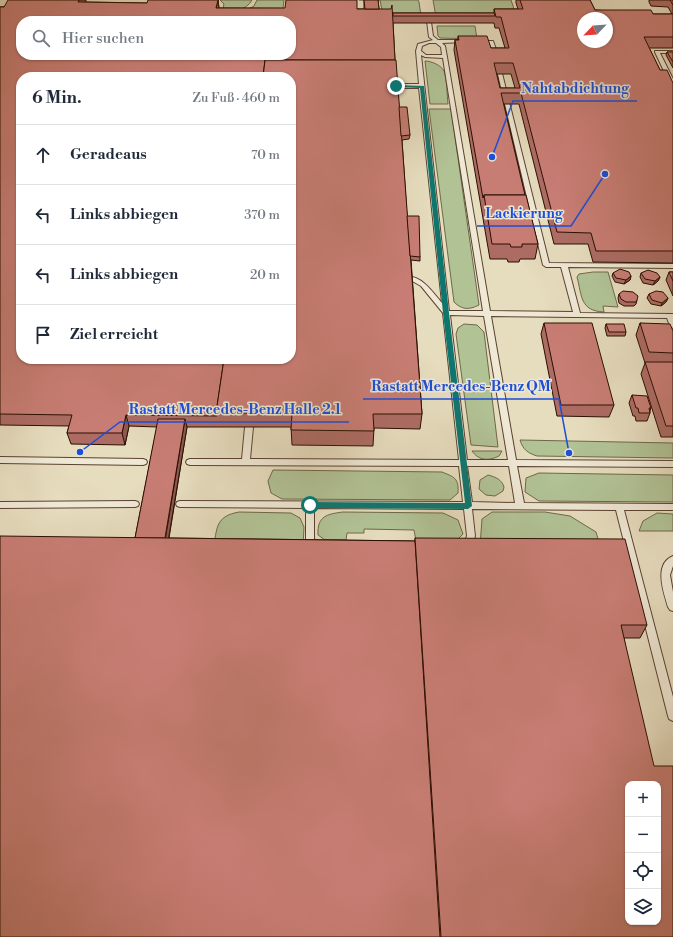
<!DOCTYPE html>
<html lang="de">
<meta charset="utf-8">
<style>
body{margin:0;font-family:"Libre Bodoni",serif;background:#f6f6f7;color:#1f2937}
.controls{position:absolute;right:12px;bottom:12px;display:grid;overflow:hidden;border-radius:8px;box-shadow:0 1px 3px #0004}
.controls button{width:36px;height:36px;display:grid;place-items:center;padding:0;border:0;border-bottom:1px solid #e0e1e3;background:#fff;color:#1f2937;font:20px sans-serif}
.compass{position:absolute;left:577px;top:12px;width:36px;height:36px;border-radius:50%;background:#fff;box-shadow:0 1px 3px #0004;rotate:245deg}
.stop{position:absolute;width:12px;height:12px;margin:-9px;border:3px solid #0f766e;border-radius:50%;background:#fff}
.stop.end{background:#0f766e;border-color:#fff;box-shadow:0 1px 4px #0008}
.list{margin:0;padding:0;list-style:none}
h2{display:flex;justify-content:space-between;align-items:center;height:52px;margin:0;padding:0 16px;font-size:17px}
h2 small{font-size:13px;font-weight:400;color:#747a83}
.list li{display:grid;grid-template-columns:26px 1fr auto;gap:12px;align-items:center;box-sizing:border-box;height:60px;padding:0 16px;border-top:1px solid #e0e1e3}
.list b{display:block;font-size:15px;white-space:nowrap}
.list em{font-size:13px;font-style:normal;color:#747a83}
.icon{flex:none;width:22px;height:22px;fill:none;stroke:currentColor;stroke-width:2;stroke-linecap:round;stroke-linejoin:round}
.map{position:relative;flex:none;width:673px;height:937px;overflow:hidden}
.search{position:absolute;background:#fff;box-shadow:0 1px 3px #0004;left:16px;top:16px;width:280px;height:44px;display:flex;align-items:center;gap:10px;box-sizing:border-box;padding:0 14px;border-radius:16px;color:#747a83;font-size:15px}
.panel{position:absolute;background:#fff;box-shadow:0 1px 3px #0004;left:16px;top:72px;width:280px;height:292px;border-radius:16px}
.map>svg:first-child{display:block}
.green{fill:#b1c295;stroke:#6e684a}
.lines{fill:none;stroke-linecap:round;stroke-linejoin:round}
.service-casing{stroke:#5a4230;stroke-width:2}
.service{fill:#efe8d5;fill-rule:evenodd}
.wall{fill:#ac6c64;stroke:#2b0e00;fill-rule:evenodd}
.shaded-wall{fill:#8c5851;stroke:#2b0e00}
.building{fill:#c87d74;stroke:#2b0e00;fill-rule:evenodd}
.route{fill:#0f766e}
.leader{fill:none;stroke:#1d4ed8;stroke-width:1.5}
.callout-dot{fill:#1d4ed8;stroke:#efe8d5;stroke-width:1.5}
.callout-label{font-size:14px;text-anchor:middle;font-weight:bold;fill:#1d4ed8;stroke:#efe8d5;stroke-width:3;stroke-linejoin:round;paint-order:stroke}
</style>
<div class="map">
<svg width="673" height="937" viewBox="0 0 673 937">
<rect width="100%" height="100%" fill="#e6dcbe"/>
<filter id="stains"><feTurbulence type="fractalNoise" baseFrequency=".005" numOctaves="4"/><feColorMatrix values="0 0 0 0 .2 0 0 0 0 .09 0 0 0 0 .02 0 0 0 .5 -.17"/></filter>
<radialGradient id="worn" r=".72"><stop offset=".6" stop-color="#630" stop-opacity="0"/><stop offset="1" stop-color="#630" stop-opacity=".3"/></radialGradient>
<g class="green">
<path d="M220,0h32c-6,11 -19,11 -30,13l2,-9z"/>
<polygon points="257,0 284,0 282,16 238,15 254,6"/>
<polygon points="359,0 418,0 419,2 421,16 383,16 380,0"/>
<polygon points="433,0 511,0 516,15 436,17"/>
<polygon points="437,26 475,26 477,39 440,38 438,36"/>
<path d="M425,61c6,0 16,4 19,10 3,8 3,24 4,33h-18z"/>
<path d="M429,109h22l28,196c-10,5 -17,5 -25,-3z"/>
<path d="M593,272h15l10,35 -15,-1 1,6c-24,-1 -22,-16 -27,-35l2,-3z"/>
<polygon points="464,324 477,325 484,332 498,447 471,445 456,334 458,328"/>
<path d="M520,440l153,3v15l-136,-2c-9,-3 -14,-6 -17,-16z"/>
<path d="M472,451h30l-3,5c-10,5 -20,5 -27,-5z"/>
<path d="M273,470l169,2c12,5 17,6 16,21l-8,7 -168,-1 -11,-6 -3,-12z"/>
<polygon points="539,473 673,475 673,502 539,501 525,492 526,478"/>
<path d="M488,475c8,2 14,5 16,12l-1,4 -8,5 -9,-1 -7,-6 1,-9z"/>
<path d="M239,512l52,1 9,5 4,9 -1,20 -89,-2c3,-19 3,-29 25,-33z"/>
<path d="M343,512l100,1 15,7 5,14 -6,6 -41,1 -2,-11 -50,-1v4h-17l-1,7h-21l-7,-5c-1,-19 9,-21 25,-23z"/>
<polygon points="492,512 545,512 570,516 596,532 601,549 480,546 482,519"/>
<polygon points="657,513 673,514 673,531 639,531 643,521"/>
</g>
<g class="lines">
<defs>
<g id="service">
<path d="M427,21l4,1 2,14 5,4h27l2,1 -2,1 -23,1 3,3 2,11 43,254 83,1 -12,-45h-15l-3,-2 -51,-216 -3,-6h-10l-2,-1v-1h16l3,8 53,214 124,1v4l-105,-1 12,46 93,1v14l-3,-2 -3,-8 -176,-2 25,144 157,1v6l-156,-1 7,37 149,1v6h-49l49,187v24l-4,-2 -1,-3 -52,-206 -144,-1 3,27 -3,10 -8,4 -3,-1 -1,-3 1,-3 4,-2 2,-5 -3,-27 -150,-1v31l7,4 1,3 -1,3 -3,1 -9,-4 -3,-7v-31l-126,-1 -3,-1 -1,-2 1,-2 3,-1 283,1 -4,-36 -269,-1 -3,-1 -1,-2 1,-2 3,-1h52l3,-32 4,-3 4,3 -3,32 209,1 -16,-147 -22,-27 -14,-8 1,-1c13,-2 26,17 34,26l-23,-215h-22l-3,-2 3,-2h22l-3,-33 2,-7 15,-4 -4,-3zM429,43h7l5,4 1,8h-16l-5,-4 1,-5zM421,55l4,2 18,1 40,253h-34zM450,315l34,1 24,144h-41zM467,466h42l6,37 -43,-1z"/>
<polygon points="655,51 673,51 673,53 660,53 673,79 673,86 670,84 655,52"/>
<polygon points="0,457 143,459 146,460 147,462 146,464 143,465 0,463"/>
<polygon points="135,501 138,502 139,504 138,506 135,507 0,508 0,502"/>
<path d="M673,556v10l-3,9 3,17v19l-3,-1 -2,-3c-4,-14 -15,-43 5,-51z"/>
</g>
</defs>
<use href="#service" class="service-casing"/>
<use href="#service" class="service"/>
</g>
<g class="wall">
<path d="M218,0l1,8 145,1v-9h14l1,9 14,4h101v-4h24l-2,-6v-3h74l5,10 58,4h19l-4,-7 -17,-1 -2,-4v-2h24v48h-24l11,22 13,13v180l-80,-1 -5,-18h-34l-35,-140h-15l21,91 13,49 -3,15h-15l-1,3h-11l-1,-3h-17l-36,-209 1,-10h3v-4l33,12h14l-6,-20h-4l-1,-5h-101l2,37 4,47 11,28 -1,4 -7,1 5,76 13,41v4l-9,-1 11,154 -2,15 -46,-1 -1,18 -81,-1 -1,-18h-104l-18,111 246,3v-3l232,87 -7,13h-16l49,299h-673l135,-399 22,-111 -28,-1 -4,19 -54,-1 -4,-11 2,-7 -69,-1v-418l86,-6 -1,1 62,1zM497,74h14l4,14h-15z"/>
<polygon points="667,52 673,52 673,68 666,55"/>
<polygon points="669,272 673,272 673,296 666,280"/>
<polygon points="613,273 631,276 630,280 624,284 615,282 612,276"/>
<polygon points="641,273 660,277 658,281 653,285 643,283 640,277"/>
<polygon points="619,294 637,300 636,304 634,306 624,306 619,303 618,298"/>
<polygon points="649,294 668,298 666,302 661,306 651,304 647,298"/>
<polygon points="544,323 614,405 609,417 557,416 541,334"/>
<polygon points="640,323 673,331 673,437 661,437 641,374 645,363 636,335"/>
<polygon points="606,324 626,332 625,336 607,336 605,328"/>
<polygon points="632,395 651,408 650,411 650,413 647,421 636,421 635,416 633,416 629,403"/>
</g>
<g class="shaded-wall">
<polygon points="79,0 86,0 86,1 80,13 78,2"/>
<polygon points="218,0 219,9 216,8"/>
<polygon points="631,276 630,280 624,284 626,280"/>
<polygon points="660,277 658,281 653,285 655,281"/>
<polygon points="668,298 666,302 661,306 662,303"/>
<polygon points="126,415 129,426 125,445 122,433"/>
<polygon points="185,419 187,427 167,548 165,541"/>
</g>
<g class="building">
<path d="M8,0h71l-1,2 69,1 1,-3h70l-2,8h69l1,-8h71v9h34l1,-4 3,55h-130l-2,17h-242v282h203l-8,54 1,3 -91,-1 -4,18h-55l5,-18 -72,-1v-407h4zM21,21h270v34h-270z"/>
<polygon points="364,0 378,0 379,9 365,9"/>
<path d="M520,0h70l5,10h56l2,4h20v23h-29l16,33h7l6,13v168h-77l-5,-18 -34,-1 -36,-139h-20l24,102h-41l-1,3 -28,-158h4l-1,-4h29l4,12h18l-8,-31h-5l-2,-8h29zM583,18h24v24h-24zM494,63h19l7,25h-20z"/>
<polygon points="670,0 673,0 673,5"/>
<polygon points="393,13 494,13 495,16 393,16"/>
<polygon points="667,52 673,52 673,62"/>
<polygon points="265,60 396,60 422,414 373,414 374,431 291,430 292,413 216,413 224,359 291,359 291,77 263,77"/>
<polygon points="399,107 407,107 410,135 401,136"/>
<polygon points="484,195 526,195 538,244 522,244 522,247 511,247 510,244 492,244"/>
<polygon points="407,216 419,216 420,257 410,256"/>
<polygon points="620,269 629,272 631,276 626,280 616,278 613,273"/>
<polygon points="648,270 657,273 660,277 655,281 645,279 641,273"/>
<polygon points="669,272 673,272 673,281"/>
<polygon points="623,291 633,292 638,296 637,300 636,302 626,302 621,299 619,294"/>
<polygon points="656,291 663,292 668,298 662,303 652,300 649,294"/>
<polygon points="544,323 592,323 614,405 561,405"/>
<polygon points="640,323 670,324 673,331 673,353 649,352"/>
<polygon points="606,324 624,324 626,332 609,332"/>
<polygon points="645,362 673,362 673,426 666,426"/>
<polygon points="632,395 647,396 651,408 649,408 650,413 639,413 638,408 636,408"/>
<polygon points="158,419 185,419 165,538 135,538"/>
<polygon points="0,536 415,541 440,937 0,937"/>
<path d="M415,538l210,1 22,86h-26l33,141h19v171h-232zM628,784h30v138h-30z"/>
</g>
<polygon class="route" points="396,85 424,86 449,313 472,506 468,509 310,508 306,505 310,502 465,503 443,313 420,88 395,87"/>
<path class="leader" d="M492 157L513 101H637M605 174L571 226H477M569 453L559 399H363M80 452L120 422H349"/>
<g class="callout-dot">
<circle cx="492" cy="157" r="4"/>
<circle cx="605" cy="174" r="4"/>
<circle cx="569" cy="453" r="4"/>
<circle cx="80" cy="452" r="4"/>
</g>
<g class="callout-label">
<text x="575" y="93">Nahtabdichtung</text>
<text x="524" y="218">Lackierung</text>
<text x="461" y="391">Rastatt Mercedes-Benz QM</text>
<text x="235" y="414">Rastatt Mercedes-Benz Halle 2.1</text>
</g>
<rect width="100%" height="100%" filter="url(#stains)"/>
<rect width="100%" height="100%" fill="url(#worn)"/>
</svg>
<div class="controls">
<button>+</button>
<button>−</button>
<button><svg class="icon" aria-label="locate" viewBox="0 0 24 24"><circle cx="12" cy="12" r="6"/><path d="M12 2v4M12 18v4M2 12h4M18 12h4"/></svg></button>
<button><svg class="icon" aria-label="layers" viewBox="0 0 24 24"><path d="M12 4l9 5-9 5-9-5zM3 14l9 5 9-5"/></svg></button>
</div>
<svg class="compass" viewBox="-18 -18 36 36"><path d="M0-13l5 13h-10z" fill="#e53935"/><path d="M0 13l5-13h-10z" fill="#747a83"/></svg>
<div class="stop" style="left:310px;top:505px"></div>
<div class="stop end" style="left:396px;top:86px"></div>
<div class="search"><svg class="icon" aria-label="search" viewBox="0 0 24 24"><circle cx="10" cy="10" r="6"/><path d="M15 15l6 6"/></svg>Hier suchen</div>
<section class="panel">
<h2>6 Min.<small>Zu Fuß · 460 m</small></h2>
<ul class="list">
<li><svg class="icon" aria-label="ahead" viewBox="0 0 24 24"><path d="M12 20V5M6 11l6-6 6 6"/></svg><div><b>Geradeaus</b></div><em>70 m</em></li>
<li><svg class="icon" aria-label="left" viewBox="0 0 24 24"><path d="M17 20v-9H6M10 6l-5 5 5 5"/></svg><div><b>Links abbiegen</b></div><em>370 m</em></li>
<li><svg class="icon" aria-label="left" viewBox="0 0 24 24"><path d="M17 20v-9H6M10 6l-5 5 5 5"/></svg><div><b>Links abbiegen</b></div><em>20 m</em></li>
<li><svg class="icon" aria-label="arrive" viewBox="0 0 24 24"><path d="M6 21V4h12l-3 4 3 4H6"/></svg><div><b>Ziel erreicht</b></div></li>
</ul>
</section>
</div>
